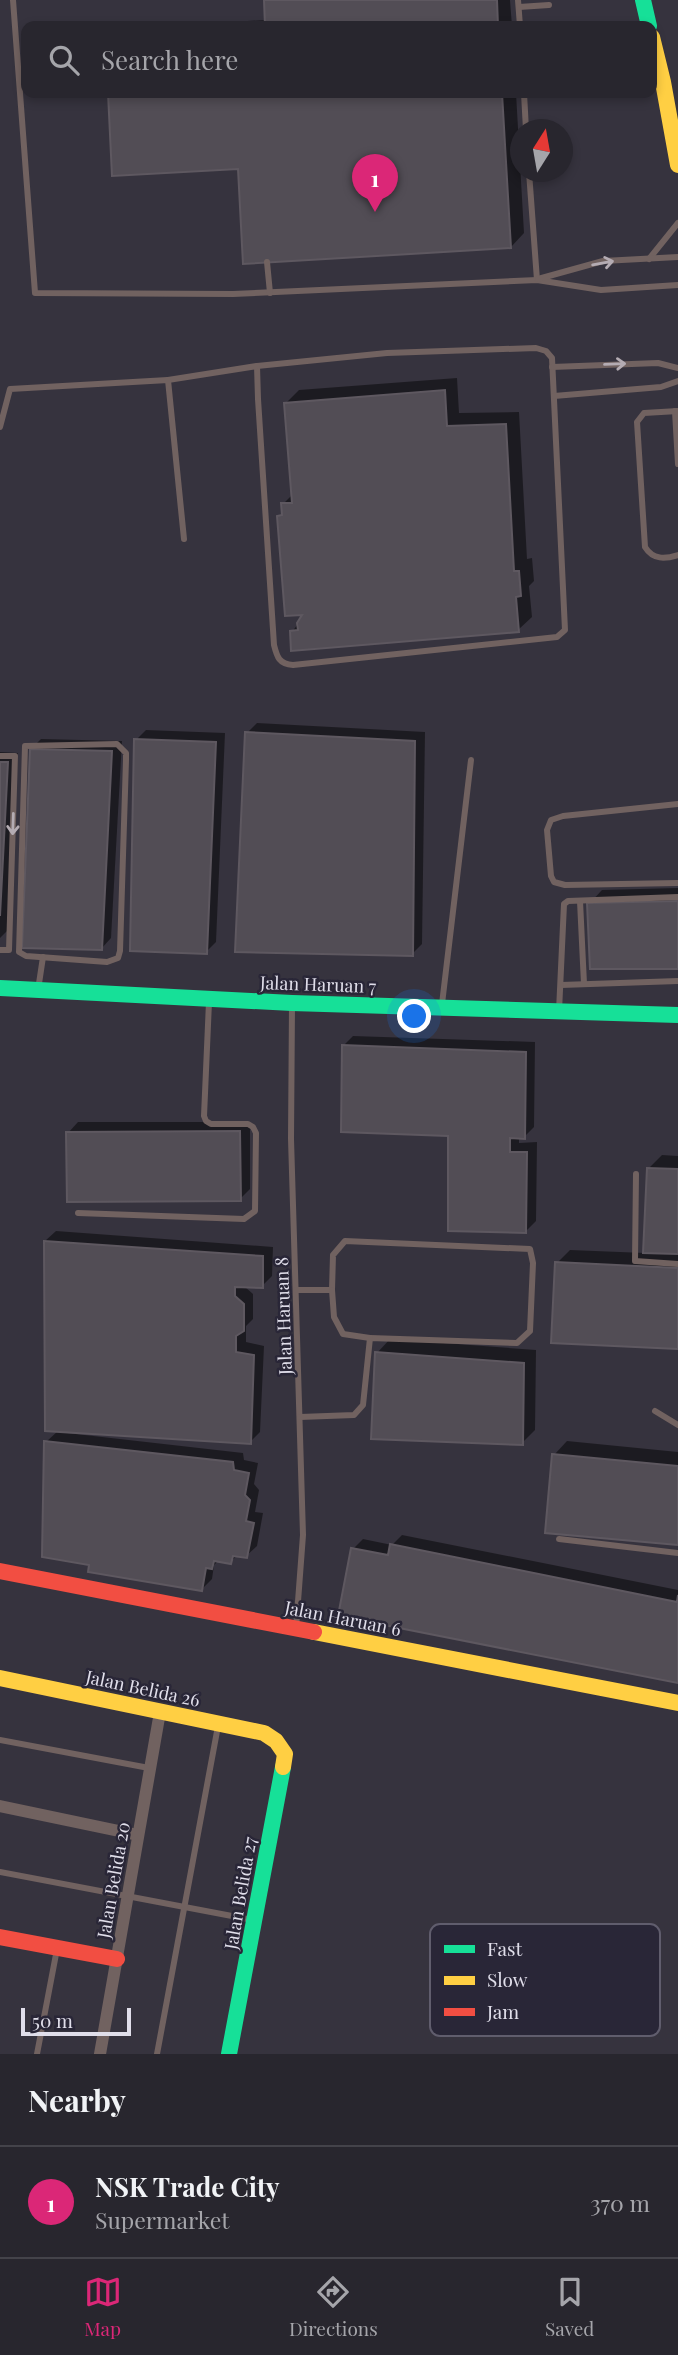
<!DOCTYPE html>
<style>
body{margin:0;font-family:"Playfair Display",serif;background:#302e36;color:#f1f3f6}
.compass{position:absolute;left:510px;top:119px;width:63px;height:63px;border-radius:50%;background:#28262e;box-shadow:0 4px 10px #0003;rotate:11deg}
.scale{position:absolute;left:21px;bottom:18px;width:110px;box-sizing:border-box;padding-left:7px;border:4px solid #e0deea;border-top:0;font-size:19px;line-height:24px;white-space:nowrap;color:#e0deea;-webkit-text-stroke:5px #292637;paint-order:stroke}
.you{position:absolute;left:415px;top:1017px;width:24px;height:24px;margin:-18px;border:5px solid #fff;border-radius:50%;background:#1a73e8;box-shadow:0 0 0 10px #1a73e833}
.badge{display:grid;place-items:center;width:46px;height:46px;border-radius:50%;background:#db2777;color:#fff;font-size:23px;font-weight:700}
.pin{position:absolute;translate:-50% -58px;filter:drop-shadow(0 2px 4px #0008)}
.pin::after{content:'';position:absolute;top:37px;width:24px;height:21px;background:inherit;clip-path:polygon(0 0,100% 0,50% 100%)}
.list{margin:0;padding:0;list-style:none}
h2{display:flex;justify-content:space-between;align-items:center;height:91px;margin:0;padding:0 28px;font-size:30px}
h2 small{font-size:23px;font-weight:400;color:#a5a5aa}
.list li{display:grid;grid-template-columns:46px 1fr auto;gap:21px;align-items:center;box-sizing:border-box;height:112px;padding:0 28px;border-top:2px solid #44434a}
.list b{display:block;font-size:26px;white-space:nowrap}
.list p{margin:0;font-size:23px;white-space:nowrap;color:#a5a5aa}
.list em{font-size:23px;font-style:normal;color:#a5a5aa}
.icon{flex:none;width:38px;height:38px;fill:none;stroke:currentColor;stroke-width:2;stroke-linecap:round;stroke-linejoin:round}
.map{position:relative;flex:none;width:678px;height:2054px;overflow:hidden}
.search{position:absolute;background:#28262e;box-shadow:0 4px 10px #0003;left:21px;right:21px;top:21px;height:77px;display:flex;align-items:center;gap:18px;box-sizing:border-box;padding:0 24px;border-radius:14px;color:#a5a5aa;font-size:26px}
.sheet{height:203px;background:#28262e}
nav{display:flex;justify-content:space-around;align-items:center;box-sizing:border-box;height:98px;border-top:2px solid #44434a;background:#28262e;font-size:19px;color:#a5a5aa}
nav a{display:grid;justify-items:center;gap:4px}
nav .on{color:#db2777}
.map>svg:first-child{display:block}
.shadow{fill:#0007}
.building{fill:#524d55;stroke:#5e5860;stroke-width:2}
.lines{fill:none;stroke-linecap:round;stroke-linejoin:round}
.lane{stroke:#716260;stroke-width:6}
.street{stroke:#716260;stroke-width:12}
.fast{stroke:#16e098;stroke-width:16}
.slow{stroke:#ffcf43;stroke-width:16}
.jam{stroke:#f24e42;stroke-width:16}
.oneway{stroke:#b4acb3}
.labels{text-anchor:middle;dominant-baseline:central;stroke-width:5;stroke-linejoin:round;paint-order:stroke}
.street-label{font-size:18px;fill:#e0deea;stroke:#292637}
.key{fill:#292637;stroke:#605d6d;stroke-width:2}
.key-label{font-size:19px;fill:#e0deea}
</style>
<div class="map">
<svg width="678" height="2054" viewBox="0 0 678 2054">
<rect width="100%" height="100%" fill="#36333e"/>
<g class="shadow">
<polygon points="266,0 510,0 512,26 158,26 267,20"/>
<polygon points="109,93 516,93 524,233 511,247 239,167 114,174"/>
<polygon points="457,378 459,413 519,412 527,559 532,558 534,581 529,586 532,617 518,630 292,632 306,613 279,517 284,512 283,504 293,494 285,404 299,390"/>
<polygon points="257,723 425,732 422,944 412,954 247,733"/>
<polygon points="146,730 225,733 216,942 206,952 136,740"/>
<polygon points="41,739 122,741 111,938 101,949 31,749"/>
<polygon points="0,752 18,753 8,930 0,938"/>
<polygon points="678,888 678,968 589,904 602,890"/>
<polygon points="353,1036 535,1042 534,1127 524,1137 519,1137 519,1143 537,1142 536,1221 526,1231 450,1134 343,1046"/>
<polygon points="78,1122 250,1122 250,1189 240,1199 68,1133"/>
<polygon points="662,1155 678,1156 678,1347 557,1263 570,1250 645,1253 648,1169"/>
<polygon points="56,1231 273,1247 272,1276 262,1286 244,1286 253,1294 253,1319 246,1326 246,1342 264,1346 260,1432 250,1442 68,1430 67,1433 243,1453 244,1460 258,1463 254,1484 259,1490 255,1512 263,1513 257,1546 246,1556 238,1555 230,1562 219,1560 214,1565 212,1579 201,1590 92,1563 46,1442 59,1430 45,1241"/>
<polygon points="390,1339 536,1350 535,1430 522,1443 377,1353"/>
<polygon points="567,1441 678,1452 678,1544 554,1455"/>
<polygon points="402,1535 678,1590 678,1681 353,1549 363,1539 392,1545"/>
</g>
<g class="building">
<polygon points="264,0 497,0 498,26 265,26"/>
<polygon points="108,93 502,93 511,248 243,264 238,169 112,176"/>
<polygon points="445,390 447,426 506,424 514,571 519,571 521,596 516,597 519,632 291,651 290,631 298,630 297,623 302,615 285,616 277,516 282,515 281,503 292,503 284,403"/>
<polygon points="245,732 415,741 413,956 235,952"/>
<polygon points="134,739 216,742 207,954 130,951"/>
<polygon points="30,749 112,751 102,950 22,948"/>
<polygon points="0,762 8,762 0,916"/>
<polygon points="678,901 678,969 590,969 587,903"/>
<polygon points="342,1045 526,1052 525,1139 510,1138 510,1152 527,1152 526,1233 448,1231 448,1136 341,1132"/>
<polygon points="240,1131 241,1201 67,1202 66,1132"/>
<polygon points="647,1168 678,1169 678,1254 643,1253"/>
<polygon points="44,1241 263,1256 263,1288 235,1287 235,1296 244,1304 244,1331 236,1336 236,1352 254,1355 251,1444 45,1431"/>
<polygon points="555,1262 678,1268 678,1349 551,1343"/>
<polygon points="375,1352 524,1363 523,1445 371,1439"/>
<polygon points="44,1441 233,1462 234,1470 249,1473 245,1495 250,1500 246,1521 254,1523 247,1558 233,1556 231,1564 214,1561 212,1569 206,1568 202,1591 88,1572 89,1565 42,1557"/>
<polygon points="552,1454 678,1466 678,1545 545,1533"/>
<polygon points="390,1544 677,1602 678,1595 678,1683 338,1616 351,1548 388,1555"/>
</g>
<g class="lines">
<g class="lane">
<polyline points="13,0 35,293 233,294 537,280 601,290 678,285"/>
<polyline points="518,0 520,26"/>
<polyline points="519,7 549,5"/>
<polyline points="524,93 526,130"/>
<polyline points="529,172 537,280"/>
<polyline points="649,259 678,223"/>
<polyline points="267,262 270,293"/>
<polyline points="538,279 603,261 678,257"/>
<path d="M536,348l10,3 6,7 13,272 -8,7 -264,28c-14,-1 -16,-8 -19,-20l-16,-246 -1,-33 130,-13z"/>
<polyline points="552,367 658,363 678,368"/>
<polyline points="168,380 257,366"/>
<polyline points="554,396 661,387 678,381"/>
<polyline points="675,411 678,464"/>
<path d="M678,411l-34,2 -7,9 8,125c8,13 20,12 33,8"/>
<polyline points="0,427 10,389 168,380 184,539"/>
<polygon points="117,744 126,753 126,760 120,951 118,958 107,962 26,956 19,952 25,746"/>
<polyline points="0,756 15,756 9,950 0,950"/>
<polyline points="678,804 563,816 551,820 547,830 551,876 554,882 565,885 678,883"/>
<polyline points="580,901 584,984"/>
<polyline points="561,985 678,981"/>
<polyline points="38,990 43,957"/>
<polyline points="442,1004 471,760"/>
<polyline points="292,1005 291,1139 303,1535 296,1628"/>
<polyline points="559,1011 564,904 568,901 678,897"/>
<polyline points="636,1174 635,1261 678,1264"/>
<polyline points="78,1213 244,1219 255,1211 256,1133 253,1127 248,1124 211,1124 206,1121 204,1116 209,1002"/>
<polyline points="296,1290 332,1290 333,1255 345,1241 530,1249 533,1263 530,1331 517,1343 370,1338 363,1405 354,1415 300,1417"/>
<polyline points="332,1290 334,1317 343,1334 370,1338"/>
<polyline points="655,1411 678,1425"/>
<polyline points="559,1539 678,1553"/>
<polyline points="0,1740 149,1768"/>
<polyline points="0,1872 253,1920"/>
<polyline points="37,2054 57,1949"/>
<polyline points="157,2054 218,1726"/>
</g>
<g class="street">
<polyline points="0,1806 138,1835"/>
<polyline points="100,2054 160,1712"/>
</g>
<g class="fast">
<polyline points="643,0 649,26"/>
<polyline points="0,988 292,1003 678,1015"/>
<polyline points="229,2054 283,1767"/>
</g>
<g class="slow">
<polyline points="652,37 663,82 678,165"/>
<polyline points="314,1632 678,1703"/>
<polyline points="0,1678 264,1733 276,1741 285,1754 283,1767"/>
</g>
<g class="jam">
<polyline points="0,1571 314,1632"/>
<polyline points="0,1937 117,1959"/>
</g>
</g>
<defs><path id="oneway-shaft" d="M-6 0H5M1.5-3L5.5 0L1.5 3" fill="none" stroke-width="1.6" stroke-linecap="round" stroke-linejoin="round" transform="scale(1.75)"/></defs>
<g class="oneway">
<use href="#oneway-shaft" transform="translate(603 263) rotate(-10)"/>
<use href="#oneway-shaft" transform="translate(615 364) rotate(-2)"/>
<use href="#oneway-shaft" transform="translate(13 824) rotate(92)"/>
</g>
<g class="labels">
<g class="street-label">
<text transform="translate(318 984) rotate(2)">Jalan Haruan 7</text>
<text transform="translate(283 1316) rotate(-92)">Jalan Haruan 8</text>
<text transform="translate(343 1618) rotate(11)">Jalan Haruan 6</text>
<text transform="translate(143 1688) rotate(12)">Jalan Belida 26</text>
<text transform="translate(113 1880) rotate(-80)">Jalan Belida 20</text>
<text transform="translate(240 1893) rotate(-80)">Jalan Belida 27</text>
</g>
</g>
<rect x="430" y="1924" width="230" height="112" rx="10" class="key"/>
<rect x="444" y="1945" width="31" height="8" fill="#16e098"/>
<rect x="444" y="1976" width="31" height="9" fill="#ffcf43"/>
<rect x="444" y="2008" width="31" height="8" fill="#f24e42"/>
<g class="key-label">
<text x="487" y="1956">Fast</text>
<text x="487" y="1987">Slow</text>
<text x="487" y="2019">Jam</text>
</g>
</svg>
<svg class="compass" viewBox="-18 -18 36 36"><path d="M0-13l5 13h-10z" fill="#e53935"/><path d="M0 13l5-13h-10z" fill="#a5a5aa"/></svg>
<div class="scale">50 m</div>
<div class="you"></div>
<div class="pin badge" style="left:375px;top:212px">1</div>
<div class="search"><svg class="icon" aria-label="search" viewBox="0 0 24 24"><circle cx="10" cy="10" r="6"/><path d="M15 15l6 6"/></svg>Search here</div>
</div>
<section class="sheet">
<h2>Nearby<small></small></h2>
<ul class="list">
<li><span class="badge">1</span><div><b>NSK Trade City</b><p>Supermarket</p></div><em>370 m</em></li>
</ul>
</section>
<nav>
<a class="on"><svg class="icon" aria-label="map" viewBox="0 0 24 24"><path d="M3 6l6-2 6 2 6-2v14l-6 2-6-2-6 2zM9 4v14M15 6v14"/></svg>Map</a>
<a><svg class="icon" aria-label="directions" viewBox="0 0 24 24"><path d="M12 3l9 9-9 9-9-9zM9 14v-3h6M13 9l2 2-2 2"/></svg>Directions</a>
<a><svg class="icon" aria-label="saved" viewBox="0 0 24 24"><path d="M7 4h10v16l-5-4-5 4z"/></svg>Saved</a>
</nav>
